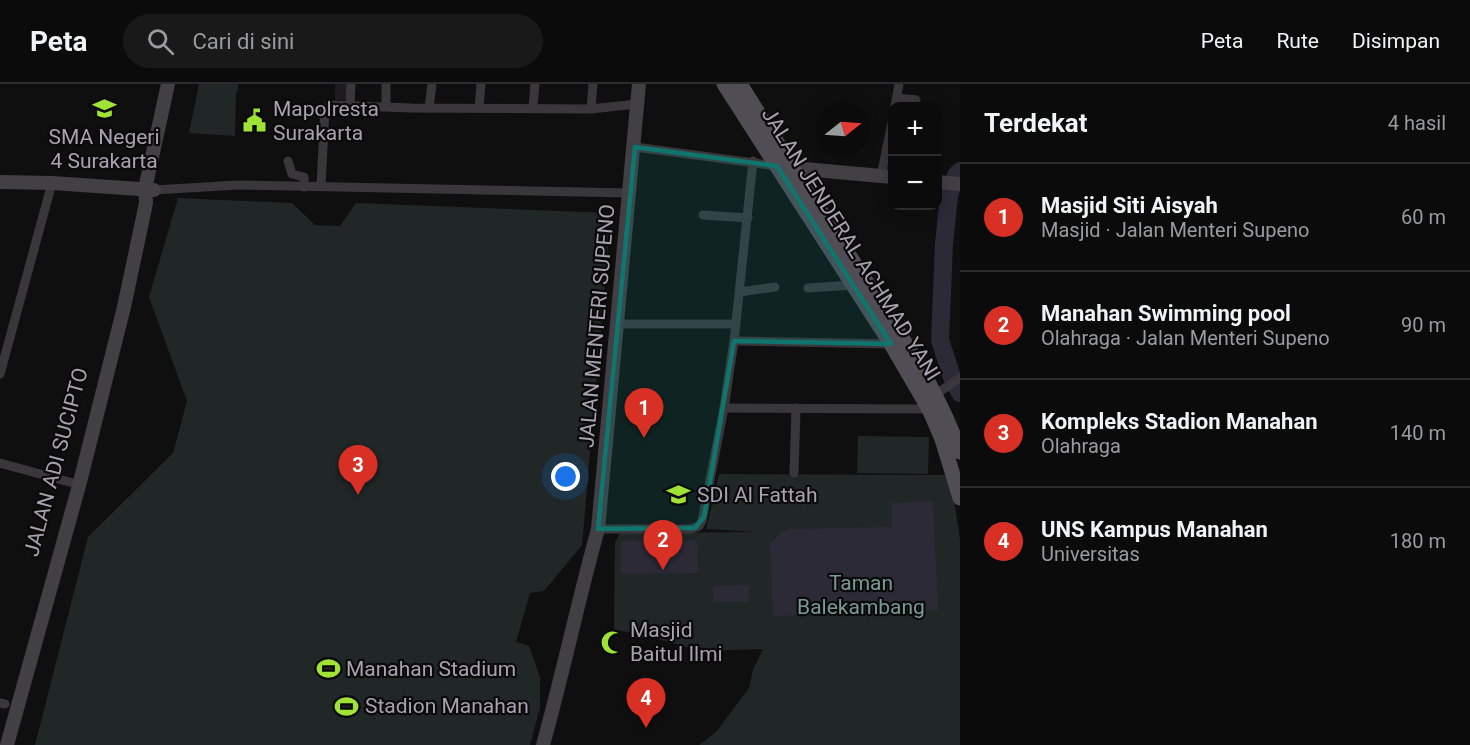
<!DOCTYPE html>
<html lang="id">
<meta charset="utf-8">
<style>
body{margin:0;font-family:Roboto,sans-serif;background:#1a191a;color:#f1f3f6}
.controls{position:absolute;right:18px;top:18px;display:grid;overflow:hidden;border-radius:12px;box-shadow:0 3px 15px #0003}
.controls button{width:54px;height:54px;display:grid;place-items:center;padding:0;border:0;border-bottom:2px solid #2c2b2d;background:#0c0b0c;color:#f1f3f6;font:30px sans-serif}
.compass{position:absolute;left:816px;top:18px;width:54px;height:54px;border-radius:50%;background:#0c0b0c;box-shadow:0 3px 15px #0003;rotate:73deg}
.you{position:absolute;left:566px;top:393px;width:21px;height:21px;margin:-15px;border:4px solid #fff;border-radius:50%;background:#1a73e8;box-shadow:0 0 0 9px #1a73e833}
.badge{display:grid;place-items:center;width:39px;height:39px;border-radius:50%;background:#d93025;color:#fff;font-size:20px;font-weight:700}
.pin{position:absolute;translate:-50% -50px;filter:drop-shadow(0 2px 3px #0008)}
.pin::after{content:'';position:absolute;top:32px;width:21px;height:18px;background:inherit;clip-path:polygon(0 0,100% 0,50% 100%)}
.list{margin:0;padding:0;list-style:none}
h2{display:flex;justify-content:space-between;align-items:center;height:78px;margin:0;padding:0 24px;font-size:26px}
h2 small{font-size:20px;font-weight:400;color:#9a9b9d}
.list li{display:grid;grid-template-columns:39px 1fr auto;gap:18px;align-items:center;box-sizing:border-box;height:108px;padding:0 24px;border-top:2px solid #2c2b2d}
.list b{display:block;font-size:22px;white-space:nowrap}
.list p{margin:0;font-size:20px;white-space:nowrap;color:#9a9b9d}
.list em{font-size:20px;font-style:normal;color:#9a9b9d}
.icon{flex:none;width:33px;height:33px;fill:none;stroke:currentColor;stroke-width:2;stroke-linecap:round;stroke-linejoin:round}
.map{position:relative;flex:none;width:960px;height:661px;overflow:hidden}
header{display:flex;align-items:center;gap:36px;box-sizing:border-box;height:84px;padding:0 30px;background:#0c0b0c;border-bottom:2px solid #2c2b2d}
header strong{font-size:28px}
nav{display:flex;gap:33px;margin-inline-start:auto;font-size:21px}
.search{width:420px;height:54px;background:#1a191a;display:flex;align-items:center;gap:15px;box-sizing:border-box;padding:0 21px;border-radius:33px;color:#9a9b9d;font-size:22px}
main{display:flex}
aside{flex:1;background:#0c0b0c}
.map>svg:first-child{display:block}
.built{fill:#1d1b1d}
.green{fill:#202726}
.water{fill:#2d2a38}
.lines{fill:none;stroke-linecap:round;stroke-linejoin:round}
.river{stroke:#2d2a38;stroke-width:18}
.street{stroke:#3a373c;stroke-width:9}
.secondary{stroke:#423f45;stroke-width:14}
.primary{stroke:#504d54;stroke-width:15}
.marked{fill:#0f766e;fill-opacity:0.2;stroke:#0f766e;stroke-width:4.5;stroke-linejoin:round}
.labels{text-anchor:middle;dominant-baseline:central;stroke-width:4.5;stroke-linejoin:round;paint-order:stroke}
.poi-label{font-size:21px;fill:#a8a1b0;stroke:#0b0a0b;text-anchor:start}
.street-label{font-size:21px;fill:#a8a1b0;stroke:#0b0a0b}
.park-label{font-size:21px;fill:#799a93;stroke:#0b0a0b}
</style>
<header>
<strong>Peta</strong>
<div class="search"><svg class="icon" aria-label="search" viewBox="0 0 24 24"><circle cx="10" cy="10" r="6"/><path d="M15 15l6 6"/></svg>Cari di sini</div>
<nav><a>Peta</a><a>Rute</a><a>Disimpan</a></nav>
</header>
<main>
<div class="map">
<svg width="960" height="661" viewBox="0 0 960 661">
<rect width="100%" height="100%" fill="#100f10"/>
<rect class="built" x="335" y="0" width="12" height="16"/>
<g class="green">
<polygon points="199,0 238,0 238,7 236,8 235,52 189,49"/>
<polygon points="178,114 292,119 315,141 340,142 356,119 611,129 582,461 544,507 530,509 516,558 529,562 540,593 540,624 530,661 35,661 88,453 173,369 187,317 149,213"/>
<polygon points="858,352 929,353 928,390 857,389"/>
<polygon points="719,390 947,391 953,408 960,456 960,661 699,661 716,648 749,604 753,586 763,565 702,567 636,549 614,546 615,459 620,449 755,448 706,445"/>
</g>
<g class="water">
<polygon points="933,417 938,526 773,532 770,460 782,448 791,445 892,443 892,419"/>
<polygon points="697,456 698,489 621,490 621,457"/>
<polygon points="749,501 749,518 713,518 713,502"/>
</g>
<g class="lines">
<polyline class="river" points="960,87 956,91 949,111 944,160 940,256 952,293 960,309"/>
<g class="street">
<polyline points="897,14 916,16"/>
<polyline points="350,21 351,0"/>
<polyline points="386,22 386,0"/>
<polyline points="895,22 899,0"/>
<polyline points="533,23 535,0"/>
<polyline points="429,24 432,0"/>
<polyline points="479,24 481,0"/>
<polyline points="591,25 593,0"/>
<polyline points="635,63 777,82"/>
<polyline points="288,77 292,90 304,93 304,103"/>
<polyline points="881,92 892,39"/>
<polyline points="321,102 325,25 330,21 411,24 591,25 637,20"/>
<polyline points="154,106 238,101 630,109"/>
<polyline points="703,131 748,134"/>
<polyline points="808,204 853,201"/>
<polyline points="740,208 775,203"/>
<polyline points="618,240 736,240"/>
<polyline points="734,257 891,260"/>
<polyline points="0,290 52,99"/>
<polyline points="936,310 960,294"/>
<polyline points="724,324 929,325"/>
<polyline points="0,379 73,399"/>
<polyline points="794,389 796,324"/>
<polyline points="598,445 691,445 699,442 702,437 724,324 734,257 753,77"/>
<polyline points="0,619 5,620"/>
</g>
<g class="secondary">
<polyline points="793,84 892,93"/>
<polyline points="0,98 52,99 154,106"/>
<polyline points="938,98 960,100"/>
<polyline points="7,661 80,398 124,223 146,119 145,105 168,0"/>
<path d="M543,661c20,-72 35,-144 55,-216l41,-445"/>
</g>
<g class="primary">
<polyline points="724,0 891,260 929,325 942,355 960,414"/>
<path d="M740,0c39,62 78,123 118,185 38,59 78,116 102,183"/>
</g>
</g>
<path class="marked" d="M635,63l142,19 114,178 -157,-3 -30,176 -9,11 -97,1z"/>
<defs>
<symbol id="school-bare" viewBox="-9 -9 18 18"><path d="M0-5L7-2L0 1L-7-2ZM-4 1L0 2.5L4 1V4Q0 6-4 4Z" fill="#9ee335" stroke="#0b0a0b" stroke-width="2.5" paint-order="stroke"/></symbol>
<symbol id="civic-bare" viewBox="-9 -9 18 18"><path d="M-.6-6.5H3V-4.5H.6V-3L4-1V1h2V6H-6V1h2V-1L-.6-3ZM-1.2 2.5V6h2.4V2.5Z" fill="#9ee335" stroke="#0b0a0b" stroke-width="2.5" paint-order="stroke"/></symbol>
<symbol id="mosque-bare" viewBox="-9 -9 18 18"><path d="M3.5-4.9A6 6 0 1 0 3.5 4.9A5 5 0 1 1 3.5-4.9Z" fill="#9ee335" stroke="#0b0a0b" stroke-width="2.5" paint-order="stroke"/></symbol>
<symbol id="stadium-bare" viewBox="-9 -9 18 18"><path d="M0-5a6.5 5 0 1 0 0 10a6.5 5 0 1 0 0-10ZM-3.5-1.8h7v3.6h-7Z" fill="#9ee335" stroke="#0b0a0b" stroke-width="2.5" paint-order="stroke"/></symbol>
</defs>
<g fill-rule="evenodd">
<use href="#school-bare" x="88" y="8" width="33" height="33"/>
<use href="#civic-bare" x="238" y="20" width="33" height="33"/>
<use href="#school-bare" x="662" y="394" width="33" height="33"/>
<use href="#mosque-bare" x="596" y="542" width="33" height="33"/>
<use href="#stadium-bare" x="312" y="568" width="33" height="33"/>
<use href="#stadium-bare" x="330" y="606" width="33" height="33"/>
</g>
<g class="labels">
<g class="poi-label">
<text x="273" y="25">Mapolresta<tspan x="273" dy="24">Surakarta</tspan></text>
<text x="104" y="53" text-anchor="middle">SMA Negeri<tspan x="104" dy="24">4 Surakarta</tspan></text>
<text x="697" y="411">SDI Al Fattah</text>
<text x="630" y="546">Masjid<tspan x="630" dy="24">Baitul Ilmi</tspan></text>
<text x="346" y="585">Manahan Stadium</text>
<text x="365" y="622">Stadion Manahan</text>
</g>
<g class="street-label">
<text transform="translate(851 160) rotate(58)">JALAN JENDERAL ACHMAD YANI</text>
<text transform="translate(597 242) rotate(-85)">JALAN MENTERI SUPENO</text>
<text transform="translate(56 378) rotate(-75)">JALAN ADI SUCIPTO</text>
</g>
<g class="park-label">
<text x="861" y="499">Taman<tspan x="861" dy="24">Balekambang</tspan></text>
</g>
</g>
</svg>
<div class="controls">
<button>+</button>
<button>−</button>
</div>
<svg class="compass" viewBox="-18 -18 36 36"><path d="M0-13l5 13h-10z" fill="#e53935"/><path d="M0 13l5-13h-10z" fill="#9a9b9d"/></svg>
<div class="you"></div>
<div class="pin badge" style="left:644px;top:354px">1</div>
<div class="pin badge" style="left:663px;top:486px">2</div>
<div class="pin badge" style="left:358px;top:411px">3</div>
<div class="pin badge" style="left:646px;top:644px">4</div>
</div>
<aside>
<h2>Terdekat<small>4 hasil</small></h2>
<ul class="list">
<li><span class="badge">1</span><div><b>Masjid Siti Aisyah</b><p>Masjid · Jalan Menteri Supeno</p></div><em>60 m</em></li>
<li><span class="badge">2</span><div><b>Manahan Swimming pool</b><p>Olahraga · Jalan Menteri Supeno</p></div><em>90 m</em></li>
<li><span class="badge">3</span><div><b>Kompleks Stadion Manahan</b><p>Olahraga</p></div><em>140 m</em></li>
<li><span class="badge">4</span><div><b>UNS Kampus Manahan</b><p>Universitas</p></div><em>180 m</em></li>
</ul>
</aside>
</main>
